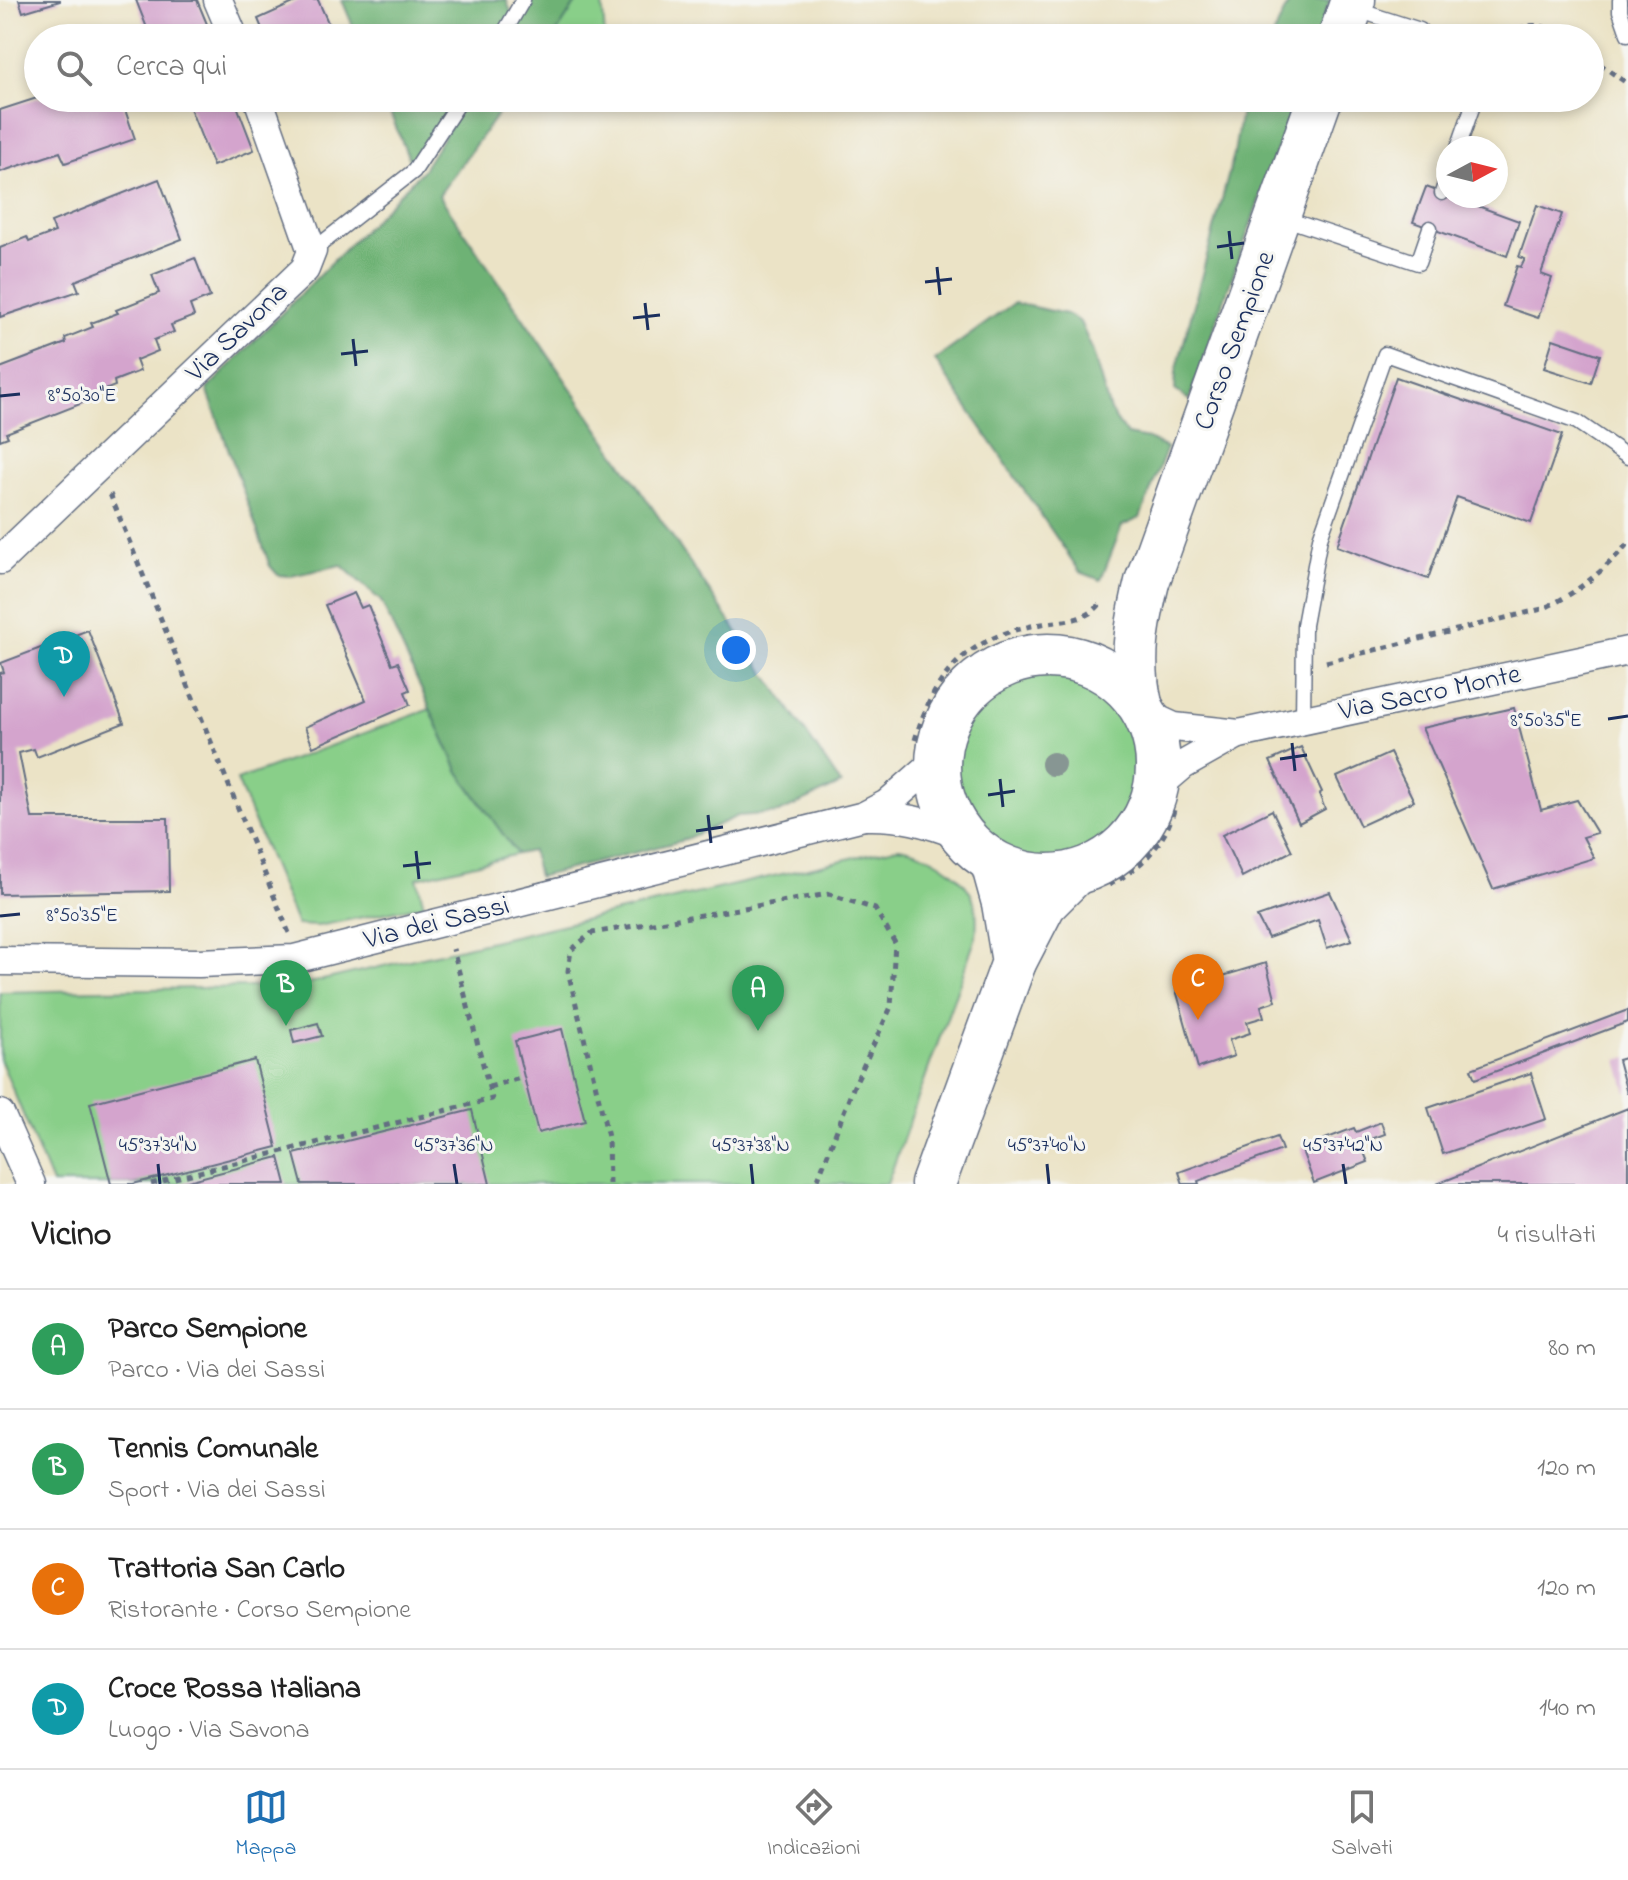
<!DOCTYPE html>
<html lang="it">
<meta charset="utf-8">
<style>
body{margin:0;font-family:"Indie Flower",sans-serif;background:#f6f6f6;color:#222}
.compass{position:absolute;left:1436px;top:136px;width:72px;height:72px;border-radius:50%;background:#fff;box-shadow:0 4px 12px #0003;rotate:83deg}
.you{position:absolute;left:736px;top:650px;width:28px;height:28px;margin:-20px;border:6px solid #fff;border-radius:50%;background:#1a73e8;box-shadow:0 0 0 12px #1a73e833}
.badge{display:grid;place-items:center;width:52px;height:52px;border-radius:50%;background:#1f6fb2;color:#fff;font-size:26px;font-weight:700}
.pin{position:absolute;translate:-50% -66px;filter:drop-shadow(0 2px 4px #0008)}
.pin::after{content:'';position:absolute;top:42px;width:28px;height:24px;background:inherit;clip-path:polygon(0 0,100% 0,50% 100%)}
.list{margin:0;padding:0;list-style:none}
h2{display:flex;justify-content:space-between;align-items:center;height:104px;margin:0;padding:0 32px;font-size:34px}
h2 small{font-size:26px;font-weight:400;color:#767676}
.list li{display:grid;grid-template-columns:52px 1fr auto;gap:24px;align-items:center;box-sizing:border-box;height:120px;padding:0 32px;border-top:2px solid #e0e0e0}
.list b{display:block;font-size:30px;white-space:nowrap}
.list p{margin:0;font-size:26px;white-space:nowrap;color:#767676}
.list em{font-size:26px;font-style:normal;color:#767676}
.icon{flex:none;width:44px;height:44px;fill:none;stroke:currentColor;stroke-width:2;stroke-linecap:round;stroke-linejoin:round}
.map{position:relative;flex:none;width:1628px;height:1184px;overflow:hidden}
.search{position:absolute;background:#fff;box-shadow:0 4px 12px #0003;left:24px;right:24px;top:24px;height:88px;display:flex;align-items:center;gap:20px;box-sizing:border-box;padding:0 28px;border-radius:44px;color:#767676;font-size:30px}
.sheet{height:584px;background:#fff}
nav{display:flex;justify-content:space-around;align-items:center;box-sizing:border-box;height:112px;border-top:2px solid #e0e0e0;background:#fff;font-size:22px;color:#767676}
nav a{display:grid;justify-items:center;gap:4px}
nav .on{color:#1f6fb2}
.map>svg:first-child{display:block}
.green{fill:#89cf89;stroke:#527f74;stroke-width:2}
.forest{fill:#6eb275;stroke:#44706a;stroke-width:2}
.building{fill:#d4a4cd}
.lines{fill:none;stroke-linecap:round;stroke-linejoin:round}
.lane-casing{stroke:#646e82;stroke-width:17}
.street-casing{stroke:#646e82;stroke-width:31}
.primary-casing{stroke:#646e82;stroke-width:47}
.path{stroke:#646e82;stroke-width:5;stroke-dasharray:6 6;stroke-linecap:butt}
.lane{stroke:#fff;stroke-width:14}
.street{stroke:#fff;stroke-width:28}
.primary{stroke:#fff;stroke-width:44}
.tree{fill:#879693}
.ticks{fill:none;stroke:#1b2f5e;stroke-width:3}
.labels{text-anchor:middle;dominant-baseline:central;stroke-width:6;stroke-linejoin:round;paint-order:stroke}
.street-label{font-size:28px;fill:#1b2f5e;stroke:#f6f6f2}
.ticks-label{font-size:20px;text-anchor:middle;fill:#1b2f5e;stroke:#f6f6f2;stroke-width:6;stroke-linejoin:round;paint-order:stroke}
</style>
<div class="map">
<svg width="1628" height="1184" viewBox="0 0 1628 1184">
<rect width="100%" height="100%" fill="#f6f6f2"/>
<filter id="ink" filterUnits="userSpaceOnUse"><feTurbulence type="fractalNoise" baseFrequency=".0125" numOctaves="2"/><feDisplacementMap in="SourceGraphic" scale="16" xChannelSelector="R" yChannelSelector="G"/><feConvolveMatrix kernelMatrix="1 2 1 2 8 2 1 2 1" color-interpolation-filters="sRGB"/></filter>
<filter id="wash" filterUnits="userSpaceOnUse"><feTurbulence type="fractalNoise" baseFrequency=".006" numOctaves="4" result="noise"/><feDisplacementMap in="SourceGraphic" scale="32" xChannelSelector="R" yChannelSelector="G"/><feGaussianBlur stdDeviation="1.8" result="paint"/><feColorMatrix in="noise" values="0 0 0 0 0 0 0 0 0 0 0 0 0 0 0 0 0 1.4 0 .05"/><feComposite in="paint" operator="in"/></filter>
<g filter="url(#wash)">
<rect width="100%" height="100%" fill="#ebe3c6"/>
<g class="green">
<polygon points="578,0 602,0 605,38 563,38 557,32"/>
<circle cx="1048" cy="768" r="94"/>
<polygon points="430,709 459,772 517,854 417,878 424,905 318,926 297,925 237,780"/>
<path d="M899,847c25,3 60,24 72,47 7,14 6,28 5,43l-89,247h-835l-52,-125v-67l297,-6z"/>
</g>
<g class="forest">
<polygon points="342,0 506,0 514,18 501,38 358,38"/>
<polygon points="530,0 578,0 553,38 506,38"/>
<polygon points="1290,0 1330,0 1317,38 1272,38"/>
<polygon points="384,98 462,98 414,171"/>
<polygon points="468,98 509,98 439,195 841,784 779,813 738,816 681,841 538,877 532,851 517,854 459,772 381,601 341,565 291,576 278,575 270,566 207,389 422,171"/>
<polygon points="1243,98 1295,98 1189,400 1175,390 1176,372 1234,154"/>
<polygon points="1014,303 1066,314 1080,322 1092,349 1110,411 1127,435 1148,439 1167,448 1140,518 1122,526 1101,580 1080,572 935,360"/>
</g>
<g id="blocks">
<g class="building">
<polygon points="19,0 60,0 60,1 23,12"/>
<polygon points="136,0 197,0 212,36 151,38"/>
<polygon points="300,0 318,0 335,38 266,38 258,19"/>
<polygon points="37,98 121,98 135,139 65,163 60,152 0,172 0,110"/>
<polygon points="186,98 234,98 254,150 213,166"/>
<polygon points="159,179 182,239 75,281 79,291 0,317 0,248 27,237 29,242 55,232 51,222"/>
<polygon points="1426,187 1519,221 1507,256 1413,222"/>
<polygon points="1537,205 1562,214 1541,274 1552,278 1538,318 1503,306 1517,266 1521,267 1525,259 1519,257"/>
<polygon points="195,258 210,297 190,305 194,316 171,325 174,332 154,340 158,351 136,360 140,371 114,381 115,386 87,397 88,401 6,433 8,437 0,440 0,368 66,343 65,338 93,327 91,323 118,313 116,310 159,293 152,275"/>
<polygon points="1553,339 1600,355 1591,383 1544,368"/>
<polygon points="1396,377 1562,435 1531,523 1457,497 1428,579 1337,546"/>
<polygon points="354,593 361,608 368,605 392,664 398,662 410,690 405,692 410,705 313,747 305,727 366,700 325,605"/>
<polygon points="88,630 124,723 37,757 34,749 19,753 32,818 168,818 169,891 0,894 0,673 4,672 1,663"/>
<polygon points="1514,708 1541,810 1577,800 1597,833 1583,837 1594,858 1493,889 1422,728"/>
<polygon points="1301,747 1322,792 1319,794 1325,809 1299,823 1270,761"/>
<polygon points="1390,753 1414,801 1360,826 1337,777"/>
<polygon points="1272,810 1292,851 1242,877 1222,835"/>
<polygon points="1330,892 1352,940 1327,948 1318,920 1268,938 1257,917"/>
<polygon points="1266,963 1276,1001 1261,1006 1264,1017 1247,1022 1250,1033 1229,1040 1234,1056 1198,1068 1176,990"/>
<polygon points="1628,1010 1628,1022 1475,1079 1471,1069"/>
<polygon points="318,1023 322,1036 294,1043 291,1030"/>
<polygon points="562,1029 585,1121 538,1133 515,1041"/>
<polygon points="1628,1057 1628,1093 1627,1093 1618,1060"/>
<polygon points="255,1060 277,1147 133,1184 111,1184 90,1103"/>
<polygon points="1531,1073 1546,1119 1443,1154 1428,1108"/>
<polygon points="1628,1108 1628,1184 1437,1184"/>
<polygon points="472,1110 490,1184 302,1184 294,1154"/>
<polygon points="1381,1122 1385,1134 1360,1143 1368,1162 1314,1183 1301,1148 1354,1128 1356,1132"/>
<polygon points="1277,1137 1282,1150 1198,1181 1199,1184 1183,1184 1179,1172"/>
<polygon points="279,1157 286,1184 180,1184 180,1183"/>
</g>
</g>
</g>
<g filter="url(#ink)">
<use href="#blocks" fill-opacity="0" stroke="#646e82" stroke-width="2"/>
<g class="lines">
<defs>
<g id="lane">
<polyline points="1620,0 1620,11 1628,34"/>
<polyline points="1354,9 1420,30 1425,38"/>
<polyline points="501,38 523,0"/>
<polyline points="1458,148 1472,108 1465,98"/>
<polyline points="1442,193 1448,175"/>
<polyline points="1283,218 1418,263 1430,228"/>
<polyline points="312,251 414,171 462,98"/>
<polyline points="1303,721 1304,625 1320,538 1385,354 1577,422 1628,457"/>
</g>
<g id="street">
<polyline points="218,0 234,38"/>
<polyline points="0,560 305,269 312,251 258,98"/>
<polyline points="1146,714 1174,727 1239,734 1628,651"/>
<polyline points="1156,788 1183,765 1238,734"/>
<path d="M865,816c35,-1 62,6 95,19"/>
<polyline points="0,961 199,963 294,959 864,816 887,804 937,760"/>
<polyline points="0,1114 31,1184"/>
</g>
<g id="primary">
<polyline points="1340,38 1353,0"/>
<circle cx="1048" cy="766" r="110"/>
<path d="M1140,704c-10,-43 -3,-80 7,-122l173,-484"/>
<polyline points="993,863 1004,903 1014,962"/>
<polyline points="933,1184 1014,962 1044,904 1073,875"/>
</g>
</defs>
<use href="#lane" class="lane-casing"/>
<use href="#street" class="street-casing"/>
<use href="#primary" class="primary-casing"/>
<g class="path">
<path d="M1496,38c29,-13 41,-20 68,0"/>
<polyline points="1590,57 1628,84"/>
<polyline points="110,494 289,933"/>
<path d="M1326,662l216,-53c34,-15 62,-38 86,-66"/>
<path d="M915,740c20,-69 55,-104 127,-116 23,-4 47,-2 61,-24"/>
<path d="M1109,885c31,-16 56,-41 65,-75"/>
<polyline points="489,1087 524,1077"/>
<polyline points="151,1184 492,1099 453,949"/>
<polyline points="609,1184 608,1137 568,971 571,950 592,933 829,894 875,909 895,943 891,1007 853,1088 816,1184"/>
</g>
<use href="#lane" class="lane"/>
<use href="#street" class="street"/>
<use href="#primary" class="primary"/>
</g>
<circle class="tree" cx="1053" cy="764" r="12"/>
</g>
<path class="ticks" d="M1229,231l3,28M1217,247l27,-4M937,267l3,28M925,282l27,-3M645,303l3,27M633,318l27,-3M353,339l3,27M341,354l27,-3M0,396l20,-2M1608,719l20,-3M1292,743l3,28M1280,759l27,-4M1000,779l3,28M988,795l27,-4M708,815l3,28M696,831l27,-4M416,851l3,28M403,866l28,-3M0,916l20,-2M158,1164l2,20M454,1164l3,20M751,1164l2,20M1047,1164l2,20M1343,1164l3,20"/>
<g class="labels">
<g class="street-label">
<text transform="translate(238 333) rotate(-44)">Via Savona</text>
<text transform="translate(1236 341) rotate(-70)">Corso Sempione</text>
<text transform="translate(1430 694) rotate(-12)">Via Sacro Monte</text>
<text transform="translate(437 924) rotate(-14)">Via dei Sassi</text>
</g>
</g>
<g class="ticks-label">
<text x="82" y="401">8°50'30"E</text>
<text x="1546" y="726">8°50'35"E</text>
<text x="82" y="921">8°50'35"E</text>
<text x="158" y="1151">45°37'34"N</text>
<text x="454" y="1151">45°37'36"N</text>
<text x="751" y="1151">45°37'38"N</text>
<text x="1047" y="1151">45°37'40"N</text>
<text x="1343" y="1151">45°37'42"N</text>
</g>
</svg>
<svg class="compass" viewBox="-18 -18 36 36"><path d="M0-13l5 13h-10z" fill="#e53935"/><path d="M0 13l5-13h-10z" fill="#767676"/></svg>
<div class="you"></div>
<div class="pin badge" style="left:758px;top:1031px;background:#2e9e5b">A</div>
<div class="pin badge" style="left:286px;top:1026px;background:#2e9e5b">B</div>
<div class="pin badge" style="left:1198px;top:1020px;background:#e8710a">C</div>
<div class="pin badge" style="left:64px;top:697px;background:#0f9aa8">D</div>
<div class="search"><svg class="icon" aria-label="search" viewBox="0 0 24 24"><circle cx="10" cy="10" r="6"/><path d="M15 15l6 6"/></svg>Cerca qui</div>
</div>
<section class="sheet">
<h2>Vicino<small>4 risultati</small></h2>
<ul class="list">
<li><span class="badge" style="background:#2e9e5b">A</span><div><b>Parco Sempione</b><p>Parco · Via dei Sassi</p></div><em>80 m</em></li>
<li><span class="badge" style="background:#2e9e5b">B</span><div><b>Tennis Comunale</b><p>Sport · Via dei Sassi</p></div><em>120 m</em></li>
<li><span class="badge" style="background:#e8710a">C</span><div><b>Trattoria San Carlo</b><p>Ristorante · Corso Sempione</p></div><em>120 m</em></li>
<li><span class="badge" style="background:#0f9aa8">D</span><div><b>Croce Rossa Italiana</b><p>Luogo · Via Savona</p></div><em>140 m</em></li>
</ul>
</section>
<nav>
<a class="on"><svg class="icon" aria-label="map" viewBox="0 0 24 24"><path d="M3 6l6-2 6 2 6-2v14l-6 2-6-2-6 2zM9 4v14M15 6v14"/></svg>Mappa</a>
<a><svg class="icon" aria-label="directions" viewBox="0 0 24 24"><path d="M12 3l9 9-9 9-9-9zM9 14v-3h6M13 9l2 2-2 2"/></svg>Indicazioni</a>
<a><svg class="icon" aria-label="saved" viewBox="0 0 24 24"><path d="M7 4h10v16l-5-4-5 4z"/></svg>Salvati</a>
</nav>
